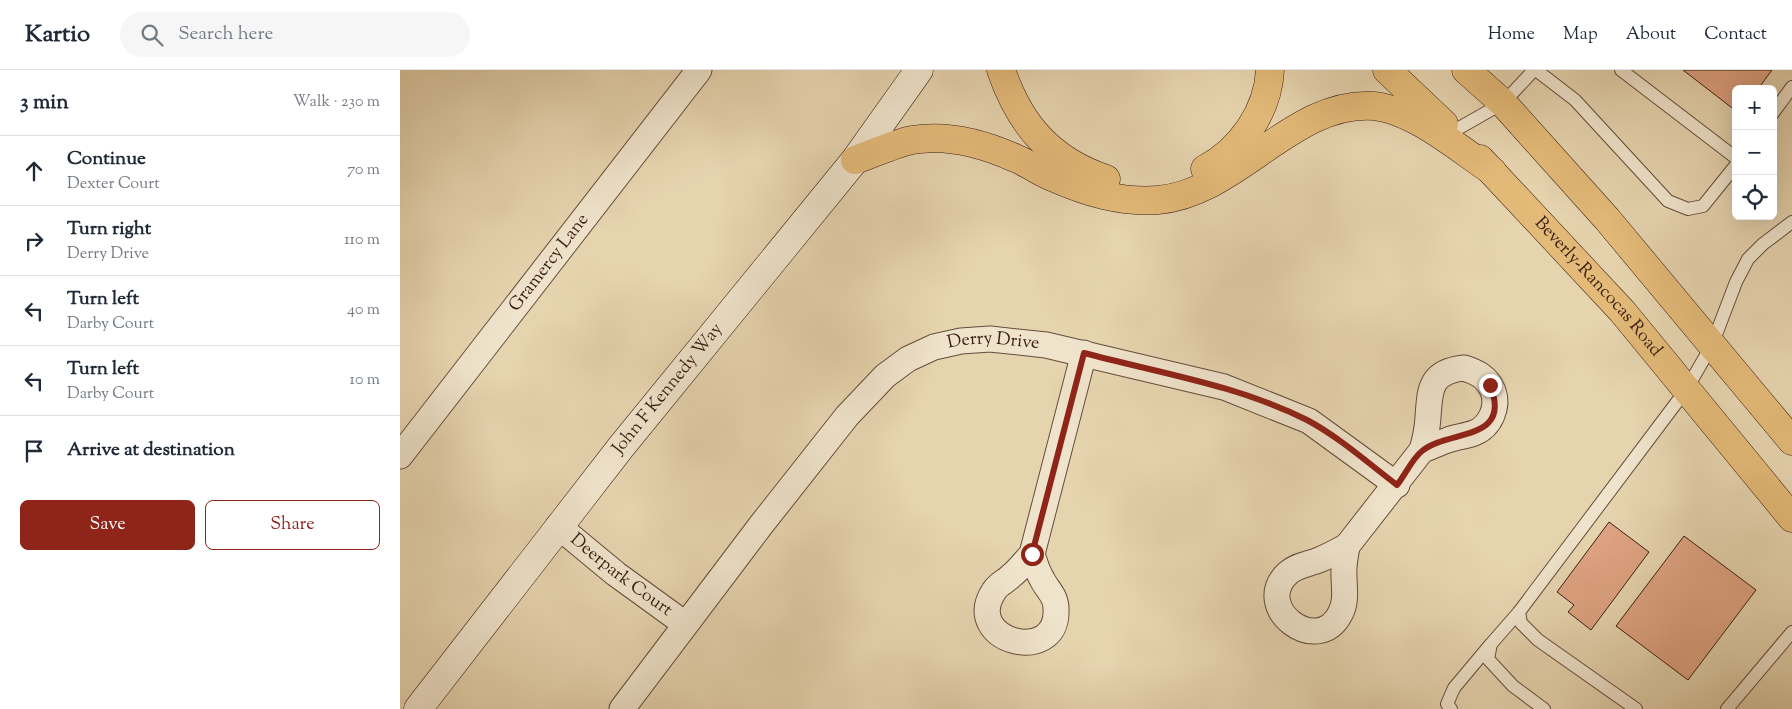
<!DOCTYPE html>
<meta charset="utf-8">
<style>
body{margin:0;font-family:"Sorts Mill Goudy",serif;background:#f6f6f7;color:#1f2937}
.controls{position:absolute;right:15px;top:15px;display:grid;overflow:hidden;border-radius:8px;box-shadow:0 5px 20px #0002}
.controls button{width:45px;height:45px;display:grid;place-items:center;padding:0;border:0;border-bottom:1px solid #e0e1e3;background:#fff;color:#1f2937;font:25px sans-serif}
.stop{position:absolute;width:15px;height:15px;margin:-11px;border:4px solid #8f2418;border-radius:50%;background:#fff}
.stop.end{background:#8f2418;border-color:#fff;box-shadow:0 1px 5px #0008}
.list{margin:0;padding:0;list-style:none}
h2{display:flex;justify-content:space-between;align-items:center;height:65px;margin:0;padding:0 20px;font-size:21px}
h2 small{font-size:16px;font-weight:400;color:#747a83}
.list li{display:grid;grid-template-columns:32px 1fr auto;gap:15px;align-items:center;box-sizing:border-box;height:70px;padding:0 20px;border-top:1px solid #e0e1e3}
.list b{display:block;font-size:19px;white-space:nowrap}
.list p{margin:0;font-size:16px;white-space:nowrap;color:#747a83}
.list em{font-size:16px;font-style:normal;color:#747a83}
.actions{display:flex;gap:10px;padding:15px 20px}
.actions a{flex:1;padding:11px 0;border:1px solid #8f2418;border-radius:8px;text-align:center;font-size:18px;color:#8f2418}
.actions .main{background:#8f2418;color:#fff}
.icon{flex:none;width:28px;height:28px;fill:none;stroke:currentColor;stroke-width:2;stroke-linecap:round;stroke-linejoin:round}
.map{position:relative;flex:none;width:1392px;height:639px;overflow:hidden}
header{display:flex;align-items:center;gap:30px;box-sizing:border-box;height:70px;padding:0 25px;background:#fff;border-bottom:1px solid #e0e1e3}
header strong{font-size:24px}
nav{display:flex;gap:28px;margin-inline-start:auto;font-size:18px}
.search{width:350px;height:45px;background:#f6f6f7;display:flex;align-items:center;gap:12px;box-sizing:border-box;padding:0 18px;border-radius:28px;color:#747a83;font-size:19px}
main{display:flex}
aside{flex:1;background:#fff}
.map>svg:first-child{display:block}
.building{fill:#dea382;stroke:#3a1e14}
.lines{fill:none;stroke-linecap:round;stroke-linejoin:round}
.lane-casing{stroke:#654c3b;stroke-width:14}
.street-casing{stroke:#654c3b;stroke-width:27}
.secondary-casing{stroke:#3a1e14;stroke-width:29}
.primary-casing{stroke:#3a1e14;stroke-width:29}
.lane{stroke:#efe3cb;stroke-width:12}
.street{stroke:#efe3cb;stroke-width:25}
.secondary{stroke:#efe3cb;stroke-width:28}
.primary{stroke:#e3ba78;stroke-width:28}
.route{stroke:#8f2418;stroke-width:6}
.labels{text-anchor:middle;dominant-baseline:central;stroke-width:5;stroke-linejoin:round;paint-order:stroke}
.street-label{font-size:18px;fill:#3a1e14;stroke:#efe3cb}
</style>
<header>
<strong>Kartio</strong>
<div class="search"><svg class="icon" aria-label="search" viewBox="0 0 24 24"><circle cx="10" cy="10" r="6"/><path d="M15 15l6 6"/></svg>Search here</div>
<nav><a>Home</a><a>Map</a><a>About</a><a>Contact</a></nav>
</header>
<main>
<aside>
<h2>3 min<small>Walk · 230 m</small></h2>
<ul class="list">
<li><svg class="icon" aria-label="ahead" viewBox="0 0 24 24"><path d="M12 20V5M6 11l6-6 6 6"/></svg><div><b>Continue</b><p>Dexter Court</p></div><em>70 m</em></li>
<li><svg class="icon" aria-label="right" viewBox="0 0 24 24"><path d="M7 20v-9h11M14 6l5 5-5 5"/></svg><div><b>Turn right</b><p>Derry Drive</p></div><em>110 m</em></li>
<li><svg class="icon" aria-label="left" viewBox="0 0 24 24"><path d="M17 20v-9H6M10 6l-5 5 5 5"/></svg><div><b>Turn left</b><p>Darby Court</p></div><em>40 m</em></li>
<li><svg class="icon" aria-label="left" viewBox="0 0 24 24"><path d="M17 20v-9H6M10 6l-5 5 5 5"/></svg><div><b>Turn left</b><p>Darby Court</p></div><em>10 m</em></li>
<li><svg class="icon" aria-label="arrive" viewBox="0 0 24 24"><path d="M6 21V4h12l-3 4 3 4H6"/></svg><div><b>Arrive at destination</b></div></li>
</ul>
<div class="actions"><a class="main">Save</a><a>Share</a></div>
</aside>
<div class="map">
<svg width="1392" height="639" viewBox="0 0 1392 639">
<rect width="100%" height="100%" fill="#e6d4af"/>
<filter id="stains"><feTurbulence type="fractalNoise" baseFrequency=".004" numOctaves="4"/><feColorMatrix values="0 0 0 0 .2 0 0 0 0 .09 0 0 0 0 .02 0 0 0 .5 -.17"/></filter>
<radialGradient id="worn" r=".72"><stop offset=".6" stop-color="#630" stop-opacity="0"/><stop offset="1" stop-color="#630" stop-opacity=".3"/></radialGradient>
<g class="building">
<polygon points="1283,0 1372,0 1358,19 1336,19 1336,41"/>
<polygon points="1209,452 1249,482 1191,560 1168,542 1174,535 1157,522"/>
<polygon points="1284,466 1356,520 1288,610 1216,556"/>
</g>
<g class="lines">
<defs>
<g id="lane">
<polyline points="1136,0 1175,30 1268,131 1288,139 1303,136 1336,95"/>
<polyline points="1221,0 1336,88"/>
<polyline points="1373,43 1392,17"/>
<polyline points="1052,62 1103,33 1134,0"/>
<polyline points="1119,542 1091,574 1088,589 1113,616 1144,639"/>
<polyline points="1051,639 1047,634 1054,618 1090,575"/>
<polyline points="1236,639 1138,570 1121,553 1119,542 1286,320 1312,275 1336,212 1348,189 1363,174 1392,152"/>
<polyline points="1327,639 1392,562"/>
</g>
<g id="street">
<path d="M1064,298c13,4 23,9 29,23 6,16 -3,36 -19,42 -8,3 -18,4 -26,7 -9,3 -17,7 -26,10 2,-7 4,-15 5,-23 4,-30 -3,-55 37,-59z"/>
<path id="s1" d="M0,386l299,-386"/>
<path id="s2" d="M158,456l58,48 69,50"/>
<path d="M947,476c-1,7 -3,15 -3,23 -1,15 4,31 -4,45 -23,44 -89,-7 -52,-41 9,-8 21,-9 31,-13 10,-4 19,-9 28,-14z"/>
<polyline points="947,476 1022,380"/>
<path d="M632,484c3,9 5,17 10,25 5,11 14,16 14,30 3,58 -95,32 -62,-18 4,-7 11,-9 17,-15 8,-6 14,-15 21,-22z"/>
<polyline points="632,484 684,283"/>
<path id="s3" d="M222,639l139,-184 86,-109 38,-40 23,-17 26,-12 27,-6 29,-2 56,6 178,42 85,34 88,64"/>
</g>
<g id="secondary">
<path id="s4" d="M18,639l203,-262 234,-287 64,-90"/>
</g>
<g id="primary">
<path d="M601,0c19,55 49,90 105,109"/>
<polyline points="987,0 1044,54"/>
<polyline points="1066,0 1103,33 1207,149 1392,371"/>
<path id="s5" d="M1080,89l142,152 170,207"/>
<path d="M455,90c18,-6 38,-16 57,-20 35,-6 72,4 103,18 13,5 24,14 37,19 34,15 69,26 106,23 80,-7 135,-100 216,-94 40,4 85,43 118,65"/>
<path d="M805,99c36,-19 63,-58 65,-99"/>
</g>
</defs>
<use href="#lane" class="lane-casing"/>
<use href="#street" class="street-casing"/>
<use href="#secondary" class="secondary-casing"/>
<use href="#primary" class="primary-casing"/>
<use href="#lane" class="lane"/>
<use href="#street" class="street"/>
<use href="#secondary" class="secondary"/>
<use href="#primary" class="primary"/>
</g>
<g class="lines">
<path class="route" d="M632,484l52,-201c75,20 153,32 223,67 32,17 61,43 90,65 8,-10 15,-26 25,-34 27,-22 91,-9 68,-66"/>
</g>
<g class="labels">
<g class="street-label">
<text stroke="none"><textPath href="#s1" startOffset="244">Gramercy Lane</textPath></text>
<text stroke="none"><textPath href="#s5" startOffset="174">Beverly-Rancocas Road</textPath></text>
<text stroke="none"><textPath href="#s3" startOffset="542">Derry Drive</textPath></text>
<text stroke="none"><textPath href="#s4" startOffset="406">John F Kennedy Way</textPath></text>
<text stroke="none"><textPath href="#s2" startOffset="80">Deerpark Court</textPath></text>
</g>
</g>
<rect width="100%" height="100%" filter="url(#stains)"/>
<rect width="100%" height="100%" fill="url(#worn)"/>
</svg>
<div class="controls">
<button>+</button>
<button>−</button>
<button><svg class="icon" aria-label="locate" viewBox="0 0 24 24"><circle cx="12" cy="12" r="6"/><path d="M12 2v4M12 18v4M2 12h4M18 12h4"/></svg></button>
</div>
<div class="stop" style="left:632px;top:484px"></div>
<div class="stop end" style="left:1090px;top:315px"></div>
</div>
</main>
